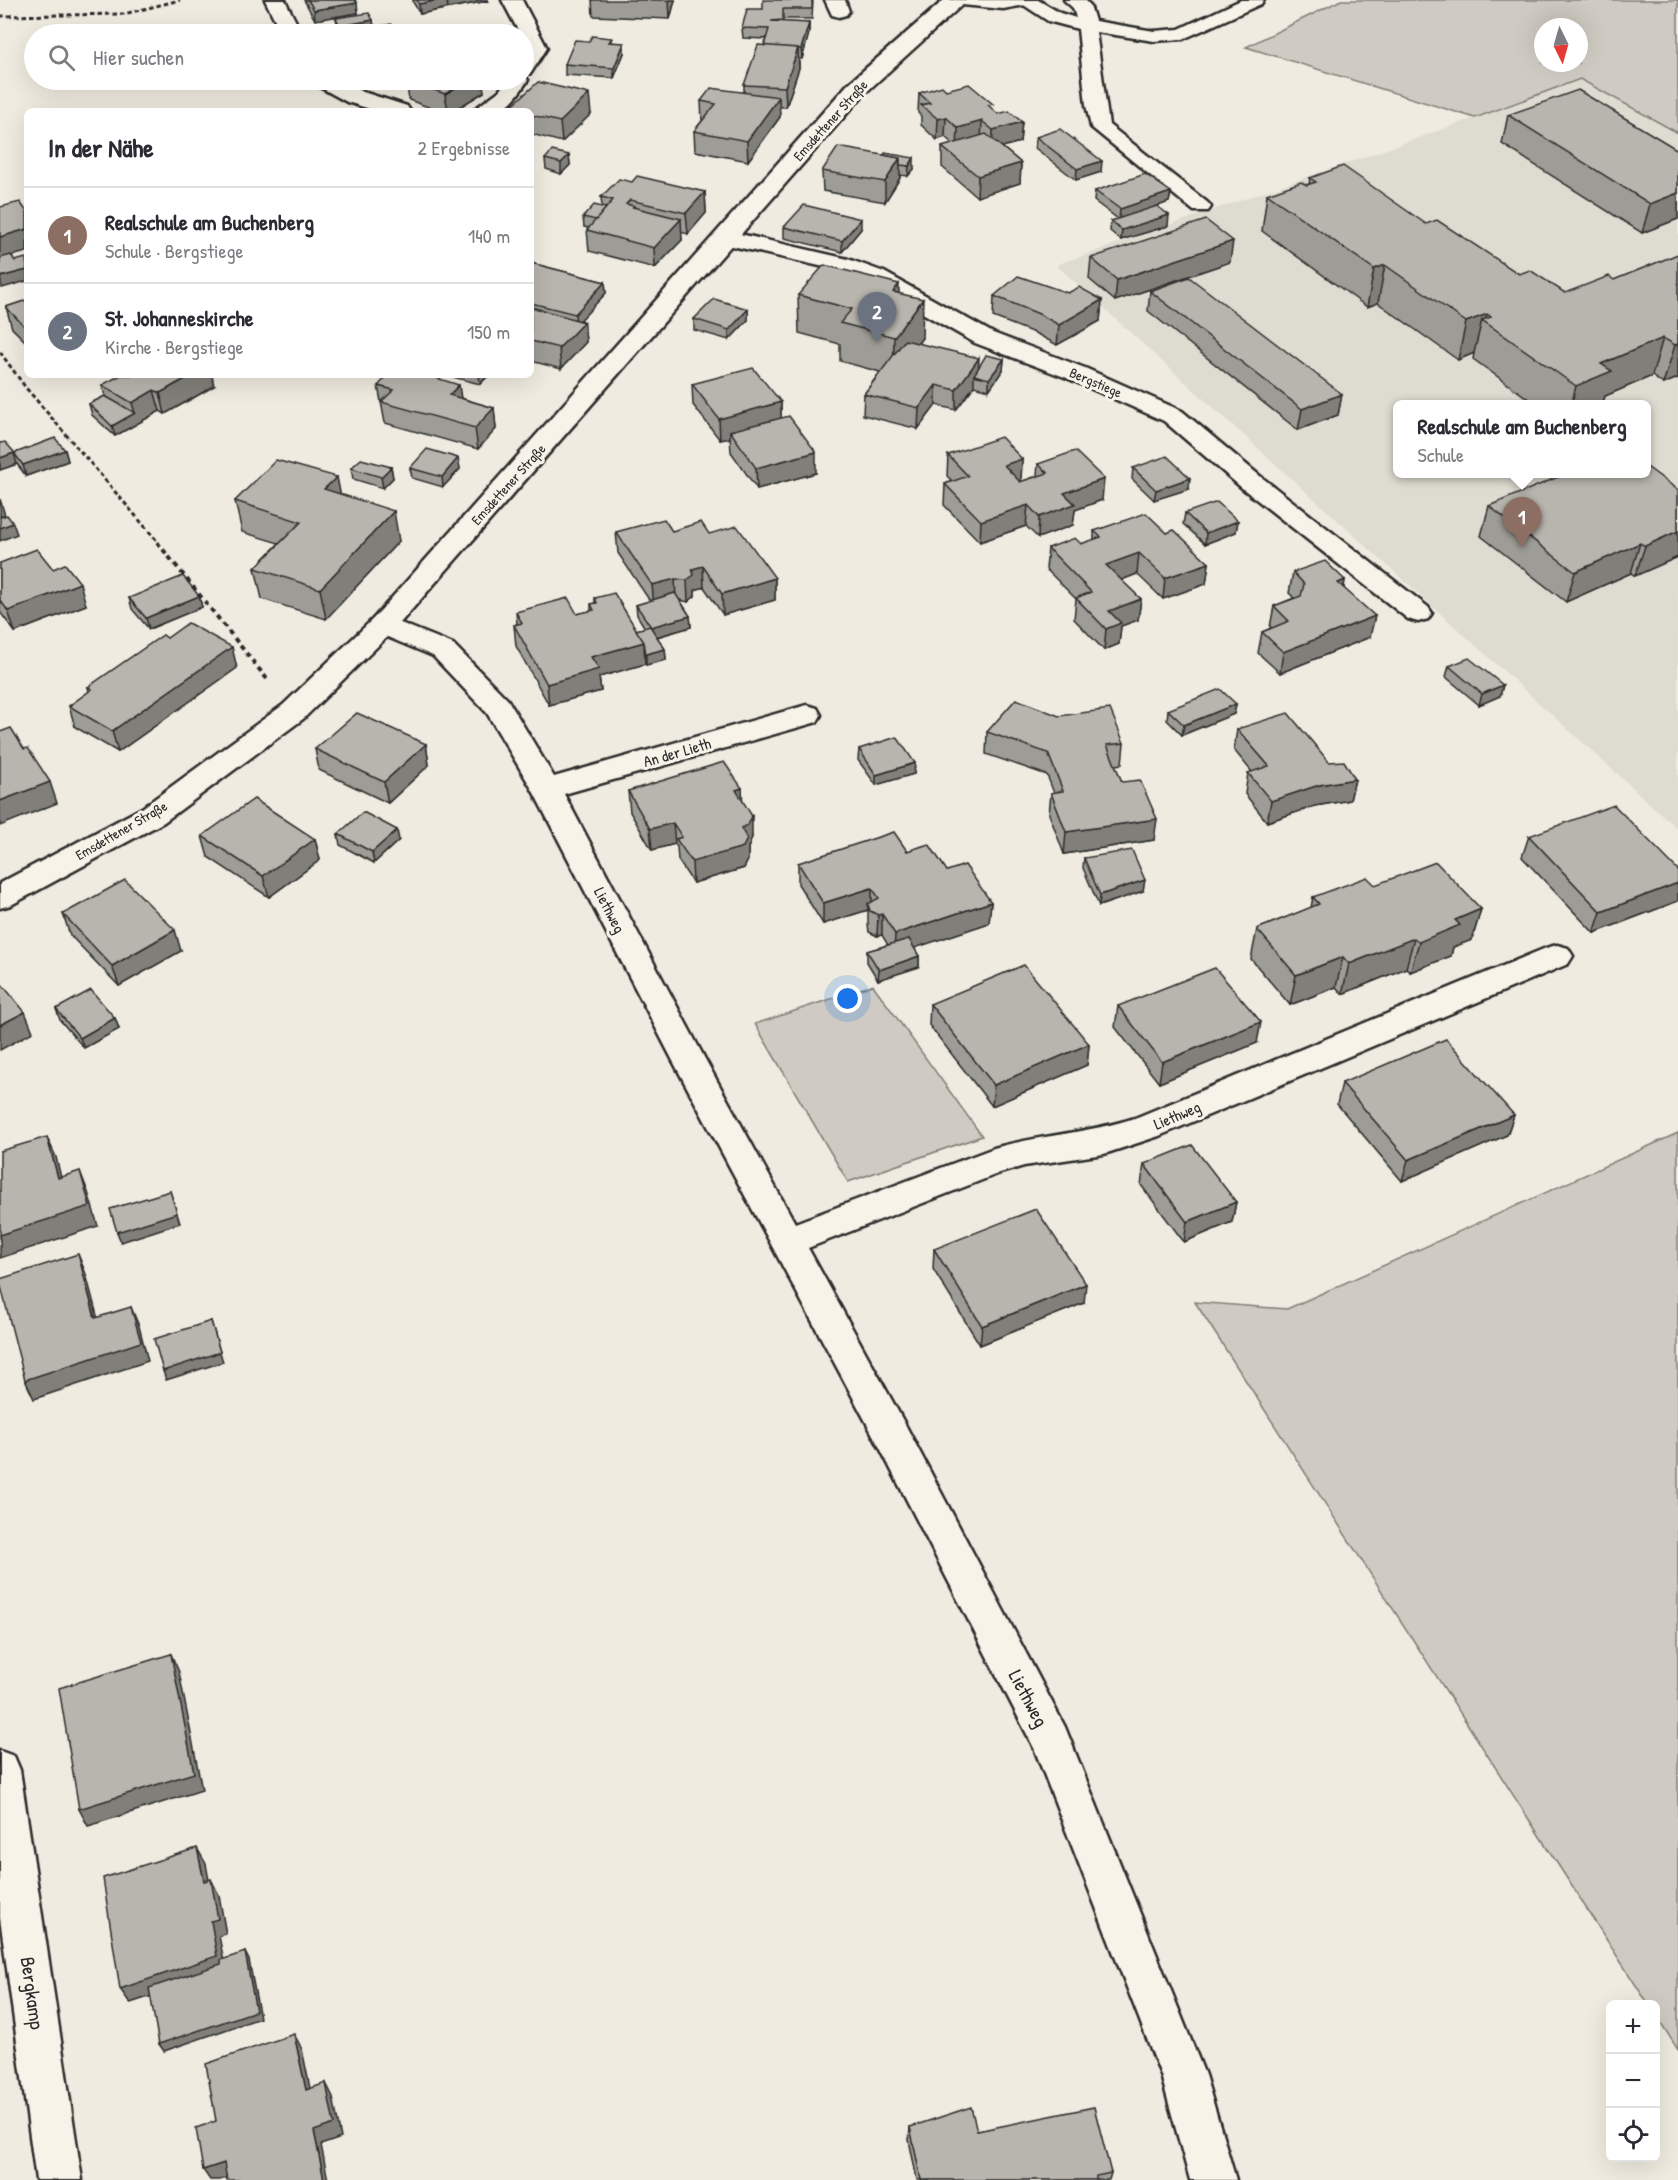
<!DOCTYPE html>
<html lang="de">
<meta charset="utf-8">
<style>
body{margin:0;font-family:"Patrick Hand",sans-serif;background:#f7f7f7;color:#2b2b33}
.controls{position:absolute;right:18px;bottom:18px;display:grid;overflow:hidden;border-radius:9px;box-shadow:0 6px 24px #0002}
.controls button{width:54px;height:54px;display:grid;place-items:center;padding:0;border:0;border-bottom:2px solid #e1e1e2;background:#fff;color:#2b2b33;font:30px sans-serif}
.compass{position:absolute;left:1534px;top:18px;width:54px;height:54px;border-radius:50%;background:#fff;box-shadow:0 6px 24px #0002;rotate:175deg}
.you{position:absolute;left:848px;top:999px;width:21px;height:21px;margin:-15px;border:4px solid #fff;border-radius:50%;background:#1a73e8;box-shadow:0 0 0 9px #1a73e833}
.badge{display:grid;place-items:center;width:39px;height:39px;border-radius:50%;background:#d93025;color:#fff;font-size:20px;font-weight:700}
.pin{position:absolute;translate:-50% -50px;filter:drop-shadow(0 2px 3px #0008)}
.pin::after{content:'';position:absolute;top:32px;width:21px;height:18px;background:inherit;clip-path:polygon(0 0,100% 0,50% 100%)}
.popup{position:absolute;left:1393px;top:400px;width:258px;height:78px;box-sizing:border-box;display:grid;place-content:center;border-radius:9px;background:#fff;filter:drop-shadow(0 2px 4px #0005);font-size:20px;white-space:nowrap;color:#7c7c81}
.popup b{font-size:22px;color:#2b2b33}
.popup::after{content:'';position:absolute;left:50%;top:100%;margin-left:-12px;border:12px solid transparent;border-top-color:#fff}
.list{margin:0;padding:0;list-style:none}
h2{display:flex;justify-content:space-between;align-items:center;height:78px;margin:0;padding:0 24px;font-size:26px}
h2 small{font-size:20px;font-weight:400;color:#7c7c81}
.list li{display:grid;grid-template-columns:39px 1fr auto;gap:18px;align-items:center;box-sizing:border-box;height:96px;padding:0 24px;border-top:2px solid #e1e1e2}
.list b{display:block;font-size:22px;white-space:nowrap}
.list p{margin:0;font-size:20px;white-space:nowrap;color:#7c7c81}
.list em{font-size:20px;font-style:normal;color:#7c7c81}
.icon{flex:none;width:33px;height:33px;fill:none;stroke:currentColor;stroke-width:2;stroke-linecap:round;stroke-linejoin:round}
.map{position:relative;flex:none;width:1678px;height:2180px;overflow:hidden}
.search{position:absolute;background:#fff;box-shadow:0 6px 24px #0002;left:24px;top:24px;width:510px;height:66px;display:flex;align-items:center;gap:15px;box-sizing:border-box;padding:0 21px;border-radius:33px;color:#7c7c81;font-size:22px}
.panel{position:absolute;background:#fff;box-shadow:0 6px 24px #0002;left:24px;top:108px;width:510px;height:270px;border-radius:9px}
.map>svg:first-child{display:block}
.built{fill:#dedbd1;fill-rule:evenodd}
.green{fill:#cfcbc2;stroke:#7d7b76;stroke-width:1.5;fill-rule:evenodd}
.lines{fill:none;stroke-linecap:round;stroke-linejoin:round}
.service-casing{stroke:#2b2b2b;stroke-width:5}
.minor-casing{stroke:#2b2b2b;stroke-width:5}
.secondary-casing{stroke:#2b2b2b;stroke-width:5}
.path-far1{stroke:#2b2b2b;stroke-width:3;stroke-dasharray:4.5 3;stroke-linecap:butt}
.path{stroke:#2b2b2b;stroke-width:4;stroke-dasharray:5 4.5;stroke-linecap:butt}
.service{fill:#f7f3e8;fill-rule:evenodd}
.minor{fill:#f7f3e8;fill-rule:evenodd}
.secondary{fill:#f7f3e8;fill-rule:evenodd}
.wall{fill:#9e9c96;stroke:#2b2b2b;stroke-width:1.5}
.shaded-wall{fill:#817f7a;stroke:#2b2b2b;stroke-width:1.5}
.building{fill:#b8b5ae;stroke:#2b2b2b;stroke-width:1.5}
.labels{text-anchor:middle;dominant-baseline:central;stroke-width:6;stroke-linejoin:round;paint-order:stroke}
.far-street-label{font-size:14px;fill:#2b2b2b;stroke:#f7f3e8}
.street-label{font-size:16px;fill:#2b2b2b;stroke:#f7f3e8}
.near-street-label{font-size:20px;fill:#2b2b2b;stroke:#f7f3e8}
</style>
<div class="map">
<svg width="1678" height="2180" viewBox="0 0 1678 2180">
<rect width="100%" height="100%" fill="#efebe0"/>
<filter id="ink" filterUnits="userSpaceOnUse"><feTurbulence type="fractalNoise" baseFrequency=".0167" numOctaves="2"/><feDisplacementMap in="SourceGraphic" scale="12" xChannelSelector="R" yChannelSelector="G"/><feConvolveMatrix kernelMatrix="1 2 1 2 8 2 1 2 1" color-interpolation-filters="sRGB"/></filter>
<g filter="url(#ink)">
<path class="built" d="M1580,79l98,54v696l-622,-564 419,-147zM1398,404h248v70h-248z"/>
<g class="green">
<path d="M1341,0h337v133l-98,-54 -105,39 -229,-71zM1543,27h36v36h-36z"/>
<polygon points="873,985 982,1136 848,1182 755,1024"/>
<polygon points="1678,1133 1678,2050 1656,2015 1656,2004 1648,2004 1195,1302 1287,1309"/>
</g>
<g class="lines">
<defs>
<polygon id="service" points="1016,0 1038,0 1060,13 1076,18 1073,8 1064,0 1085,0 1090,5 1095,21 1154,31 1179,29 1241,0 1264,0 1261,4 1183,39 1154,41 1096,32 1109,125 1208,203 1211,207 1208,211 1194,211 1091,127 1086,105 1078,29 1048,21"/>
<g id="minor">
<polygon points="265,0 285,0 302,34 282,34"/>
<path d="M502,0h20l25,48 -16,25 -7,2 4,5c-19,28 -22,31 -56,31l27,-20 8,-11h17v-27l3,-5 -3,-14h-4z"/>
<polygon points="825,0 845,0 849,11 846,15 839,17 832,15"/>
<polygon points="313,80 339,80 363,92 407,106 410,111 377,111 347,102 316,85"/>
<polygon points="727,231 848,259 884,272 993,333 1085,368 1182,411 1260,476 1428,607 1432,613 1428,619 1418,622 1408,619 1242,488 1164,421 1067,378 975,343 868,282 833,269 719,243 715,238 719,233"/>
<path d="M383,616l70,28 55,56 46,77 253,-72 10,3 4,7 -4,7 -253,72 141,265 90,164 199,-75c47,-13 95,-15 141,-30l411,-170 11,-3 11,3 5,8 -5,8 -409,172 -55,18 -80,12 -24,7 -192,75 98,178 159,301 140,348 31,105h-46l-29,-105 -127,-327 -154,-300 -207,-387 -141,-272 -45,-76 -54,-57 -60,-25 -4,-6 4,-6z"/>
<polygon points="0,1751 14,1756 20,1770 82,2180 36,2180 0,1918"/>
</g>
<polygon id="secondary" points="944,0 1034,0 1031,4 1003,9 962,5 864,94 393,631 303,719 164,822 11,905 0,908 0,883 142,808 283,705 373,619 848,84"/>
</defs>
<use href="#service" class="service-casing"/>
<use href="#minor" class="minor-casing"/>
<use href="#secondary" class="secondary-casing"/>
<g class="path-far1">
<polyline points="0,16 124,14 180,0"/>
<polyline points="0,352 26,388 159,543"/>
</g>
<polyline class="path" points="157,542 267,679"/>
<use href="#service" class="service"/>
<use href="#minor" class="minor"/>
<use href="#secondary" class="secondary"/>
</g>
<g class="wall">
<polygon points="304,0 355,0 358,13 315,20"/>
<polygon points="413,0 488,0 488,1 420,14 413,2"/>
<polygon points="592,0 675,0 670,19 593,16"/>
<polygon points="813,0 812,19 783,19 783,22 809,23 809,33 802,59 799,59 799,68 786,107 779,107 780,117 748,161 695,151 694,131 702,121 701,101 744,92 744,85 764,46 766,39 743,38 742,28 763,9"/>
<polygon points="336,18 373,20 374,27 340,33 338,28"/>
<polygon points="612,38 612,43 624,53 614,78 565,75 565,64"/>
<polygon points="406,80 482,80 484,92 453,111 439,111 409,100"/>
<polygon points="946,90 998,114 1022,122 1020,142 1002,147 1021,163 1020,183 977,197 942,167 942,147 953,144 945,137 937,140 921,125 921,116 918,113 919,93"/>
<polygon points="508,109 591,114 562,142 531,134 531,111 509,111"/>
<polygon points="1508,115 1678,150 1678,219 1642,233 1502,144"/>
<polygon points="1036,137 1101,172 1076,180 1035,148"/>
<polygon points="569,155 570,165 561,174 546,169 545,159"/>
<polygon points="884,155 914,169 908,176 900,175 900,178 885,202 823,191 822,171"/>
<polygon points="1310,178 1426,224 1519,274 1565,293 1614,280 1678,254 1678,378 1663,384 1652,376 1605,396 1602,405 1537,405 1473,359 1474,353 1458,360 1378,303 1367,307 1262,231 1267,194 1307,185 1309,184"/>
<polygon points="632,182 705,192 706,213 688,234 681,232 682,240 655,268 589,251 587,230 589,228 584,227 583,217 602,207 601,197"/>
<polygon points="1095,191 1171,192 1169,202 1158,206 1168,226 1121,240 1110,231 1111,221 1118,219 1094,201"/>
<polygon points="784,227 861,229 842,252 784,238"/>
<polygon points="1091,258 1230,262 1115,301 1089,279"/>
<polygon points="531,263 605,282 606,293 580,320 584,322 586,342 561,369 531,361"/>
<polygon points="1150,291 1342,394 1338,415 1298,430 1148,311"/>
<polygon points="1068,293 1102,300 1100,321 1057,345 1037,334 993,317 994,296"/>
<polygon points="899,294 922,338 918,343 979,368 1004,359 1003,370 989,390 974,386 956,410 936,405 918,429 863,415 864,394 880,372 840,361 840,344 799,333 798,295"/>
<polygon points="27,300 27,343 12,328 6,307"/>
<polygon points="748,309 748,320 729,340 694,330 694,319"/>
<polygon points="445,375 489,375 480,384"/>
<polygon points="692,384 781,402 781,418 816,473 757,489 731,452 730,438 720,440 693,405"/>
<polygon points="102,385 214,386 165,414 160,411 115,436 92,415 89,404 105,396"/>
<polygon points="378,386 461,398 494,408 496,429 478,449 385,423"/>
<polygon points="0,443 15,453 65,450 68,461 26,476 17,464 0,470"/>
<polygon points="948,455 1022,459 1021,480 1019,480 1020,482 1037,476 1038,464 1102,500 1075,510 1073,525 1038,538 1026,526 980,542 944,505 945,484 952,481 947,476"/>
<polygon points="458,458 460,469 443,487 412,478 410,468"/>
<polygon points="391,467 393,478 383,488 353,479 351,468"/>
<polygon points="1133,468 1189,489 1154,500 1132,479"/>
<polygon points="1678,490 1678,557 1635,576 1631,573 1566,602 1481,536 1489,506"/>
<polygon points="341,494 399,541 326,619 262,599 255,568 279,543 242,532 235,501"/>
<polygon points="1185,513 1238,521 1236,532 1205,544 1183,524"/>
<polygon points="672,531 709,534 775,578 775,600 723,615 704,587 695,590 695,596 688,602 680,600 690,616 691,627 657,637 665,649 666,660 646,665 645,664 599,677 601,691 549,705 516,646 514,625 517,624 516,612 577,614 591,611 591,604 595,603 595,598 636,630 645,628 637,615 636,605 650,601 618,553 616,532"/>
<polygon points="1094,531 1167,533 1209,563 1206,584 1163,599 1137,574 1121,580 1141,599 1138,620 1121,626 1119,644 1104,650 1074,619 1076,599 1046,569 1048,548 1081,544 1094,540"/>
<polygon points="0,563 53,569 86,605 15,632 0,612"/>
<polygon points="1293,572 1345,580 1344,588 1370,637 1280,673 1258,653 1262,632 1271,628 1270,627 1274,606 1294,598 1289,593"/>
<polygon points="199,596 202,607 149,629 132,609 129,598"/>
<polygon points="1449,666 1503,685 1500,696 1479,705 1446,677"/>
<polygon points="237,668 118,752 75,727 69,706 89,692 88,687"/>
<polygon points="1236,704 1234,714 1182,735 1167,720 1168,710"/>
<polygon points="1237,729 1329,762 1355,779 1350,800 1315,806 1267,822 1245,794 1248,773 1252,772 1234,750"/>
<polygon points="987,732 1124,743 1122,764 1115,765 1122,782 1154,840 1064,854 1049,814 1051,793 1054,793 1047,775 986,754"/>
<polygon points="426,744 429,765 388,803 319,770 315,749"/>
<polygon points="859,749 915,763 914,774 876,785 858,760"/>
<polygon points="742,788 742,801 752,837 749,846 748,847 748,860 744,868 693,883 678,860 677,847 675,844 652,850 630,812 628,791"/>
<polygon points="338,834 399,840 374,863 340,845"/>
<polygon points="202,836 315,839 320,860 269,897 208,857"/>
<polygon points="1529,836 1678,870 1678,901 1594,933 1522,857"/>
<polygon points="907,851 947,871 991,902 989,923 914,948 919,956 919,967 878,980 867,962 867,951 888,945 882,935 877,936 869,932 868,925 868,910 823,924 798,884 798,863"/>
<polygon points="1084,858 1143,891 1099,906 1083,868"/>
<polygon points="1375,885 1481,909 1472,940 1453,947 1451,956 1410,972 1406,968 1342,994 1336,987 1290,1005 1251,959 1257,929 1311,908 1313,897"/>
<polygon points="63,914 181,951 119,986 70,935"/>
<polygon points="930,1004 1089,1044 1087,1065 992,1106 929,1025"/>
<polygon points="1118,1006 1257,1043 1159,1083 1115,1027"/>
<polygon points="56,1009 115,1018 119,1029 84,1048 60,1020"/>
<polygon points="1342,1083 1514,1115 1507,1135 1402,1181 1337,1104"/>
<polygon points="1144,1164 1236,1202 1232,1222 1184,1242 1141,1185"/>
<polygon points="934,1249 1084,1303 980,1345 933,1269"/>
<polygon points="910,2127 977,2131 1111,2173 1109,2180 917,2180 909,2140"/>
</g>
<g class="shaded-wall">
<polygon points="438,0 447,0 448,8 420,14 419,4"/>
<polygon points="447,0 488,0 488,1 448,8"/>
<polygon points="669,0 675,0 670,19"/>
<polygon points="357,3 358,13 315,20 314,10"/>
<polygon points="373,20 374,30 342,34 340,26"/>
<polygon points="809,23 809,33 802,59 801,49"/>
<polygon points="624,43 624,53 614,78 614,68"/>
<polygon points="798,48 799,68 786,107 785,87"/>
<polygon points="469,80 482,80 484,92 453,111 448,111 445,94"/>
<polygon points="589,94 591,114 562,142 560,122"/>
<polygon points="779,97 780,117 748,161 747,141"/>
<polygon points="946,117 945,137 937,140 938,119"/>
<polygon points="982,121 981,141 957,148 958,128"/>
<polygon points="1022,122 1020,142 992,150 993,130"/>
<polygon points="569,155 570,165 561,174 561,163"/>
<polygon points="900,158 900,178 885,202 885,182"/>
<polygon points="914,158 914,169 908,176 909,166"/>
<polygon points="1102,161 1101,172 1076,180 1077,169"/>
<polygon points="1021,163 1020,183 977,197 978,176"/>
<polygon points="705,192 706,213 688,234 686,213"/>
<polygon points="1171,192 1169,202 1119,220 1120,209"/>
<polygon points="1678,193 1678,219 1642,233 1650,204"/>
<polygon points="1169,215 1168,226 1121,240 1122,230"/>
<polygon points="681,219 682,240 655,268 654,248"/>
<polygon points="861,219 861,229 842,252 842,241"/>
<polygon points="27,229 27,252 0,259 0,237"/>
<polygon points="1233,241 1230,262 1115,301 1117,280"/>
<polygon points="1385,265 1378,303 1367,307 1374,269"/>
<polygon points="27,270 27,281 2,288 0,277"/>
<polygon points="605,282 606,293 576,325 575,314"/>
<polygon points="899,284 899,322 893,292"/>
<polygon points="923,299 922,338 893,375 894,337"/>
<polygon points="1102,300 1100,321 1057,345 1059,325"/>
<polygon points="748,309 748,320 729,340 729,330"/>
<polygon points="1487,314 1485,322 1482,320 1474,353 1458,360 1466,322"/>
<polygon points="584,322 586,342 561,369 559,348"/>
<polygon points="1663,338 1652,376 1605,396 1602,405 1571,405 1576,386 1601,364"/>
<polygon points="1678,344 1678,378 1663,384 1675,345"/>
<polygon points="979,358 978,376 974,375 974,386 956,410 956,390"/>
<polygon points="1004,359 1003,370 989,390 989,379"/>
<polygon points="192,375 212,375 214,386 165,414 160,393"/>
<polygon points="479,375 489,375 480,384"/>
<polygon points="459,385 462,405 449,395"/>
<polygon points="936,385 936,405 918,429 919,408"/>
<polygon points="154,390 160,411 115,436 112,426 135,413 132,403"/>
<polygon points="1342,394 1338,415 1298,430 1302,409"/>
<polygon points="781,402 781,423 730,431 730,438 720,440 719,419"/>
<polygon points="494,408 496,429 478,449 475,428"/>
<polygon points="65,450 68,461 26,476 23,465"/>
<polygon points="816,452 816,473 757,489 756,468"/>
<polygon points="14,453 17,464 0,470 0,458"/>
<polygon points="458,458 460,469 443,487 442,477"/>
<polygon points="1022,459 1021,480 1003,486 1004,465"/>
<polygon points="391,467 393,478 383,488 381,477"/>
<polygon points="337,477 343,507 324,489"/>
<polygon points="1190,478 1189,489 1154,500 1156,490"/>
<polygon points="1104,479 1102,500 1075,510 1073,525 1038,538 1039,517 1064,493"/>
<polygon points="0,499 5,515 0,517"/>
<polygon points="1028,505 1026,526 980,542 981,521"/>
<polygon points="394,511 399,541 326,619 320,589"/>
<polygon points="1238,521 1236,532 1205,544 1206,533"/>
<polygon points="13,523 17,534 0,541 0,528"/>
<polygon points="1678,531 1678,557 1635,576 1645,546"/>
<polygon points="1640,543 1631,573 1566,602 1575,572"/>
<polygon points="1139,553 1137,574 1104,587 1106,565"/>
<polygon points="1209,563 1206,584 1163,599 1165,578"/>
<polygon points="703,566 704,587 695,590 695,596 688,602 687,580 692,569"/>
<polygon points="775,578 775,600 723,615 722,594"/>
<polygon points="675,579 676,600 654,606 652,585"/>
<polygon points="1345,580 1341,601 1338,583"/>
<polygon points="80,583 86,605 15,632 8,611"/>
<polygon points="199,596 202,607 149,629 146,618"/>
<polygon points="1141,599 1138,620 1121,626 1119,644 1104,650 1106,629 1109,611"/>
<polygon points="690,616 691,627 652,638 651,627"/>
<polygon points="1375,616 1370,637 1280,673 1283,652"/>
<polygon points="644,642 645,664 599,677 601,691 549,705 547,684 591,657"/>
<polygon points="232,647 237,668 118,752 112,731"/>
<polygon points="665,649 666,660 646,665 646,654"/>
<polygon points="1503,685 1500,696 1479,705 1482,694"/>
<polygon points="1236,704 1234,714 1182,735 1184,725"/>
<polygon points="426,744 429,765 388,803 384,782"/>
<polygon points="915,763 914,774 876,785 876,775"/>
<polygon points="1355,779 1350,800 1315,806 1267,822 1271,801 1319,785"/>
<polygon points="50,782 57,803 0,826 0,801"/>
<polygon points="742,788 743,809 736,790"/>
<polygon points="752,816 752,837 749,846 748,847 748,860 744,868 693,883 692,862 741,828"/>
<polygon points="1157,819 1154,840 1064,854 1066,832"/>
<polygon points="673,823 675,844 652,850 650,829"/>
<polygon points="397,830 399,840 374,863 372,852"/>
<polygon points="315,839 320,860 269,897 263,876"/>
<polygon points="1145,880 1143,891 1099,906 1100,895"/>
<polygon points="1678,883 1678,901 1594,933 1601,912"/>
<polygon points="872,888 872,909 868,904 868,910 823,924 823,903"/>
<polygon points="991,902 989,923 894,955 895,934"/>
<polygon points="1481,909 1472,940 1453,947 1451,956 1410,972 1419,942 1455,920"/>
<polygon points="882,914 882,935 877,936 878,915"/>
<polygon points="175,930 181,951 119,986 112,966"/>
<polygon points="1414,938 1406,968 1342,994 1349,964"/>
<polygon points="919,956 919,967 878,980 879,970"/>
<polygon points="1343,957 1336,987 1290,1005 1296,975"/>
<polygon points="25,1012 33,1032 0,1050 0,1025"/>
<polygon points="115,1018 119,1029 84,1048 80,1038"/>
<polygon points="1261,1022 1257,1043 1159,1083 1162,1062"/>
<polygon points="1089,1044 1087,1065 992,1106 994,1085"/>
<polygon points="1514,1115 1507,1135 1402,1181 1408,1160"/>
<polygon points="47,1137 56,1157 66,1198 58,1178"/>
<polygon points="80,1171 88,1192 98,1226 0,1258 0,1235"/>
<polygon points="170,1191 180,1223 121,1242 117,1232"/>
<polygon points="1236,1202 1232,1222 1184,1242 1187,1222"/>
<polygon points="78,1254 86,1274 103,1338 95,1318"/>
<polygon points="1086,1284 1084,1303 980,1345 982,1326"/>
<polygon points="131,1307 139,1326 148,1361 34,1399 25,1380"/>
<polygon points="211,1321 223,1362 166,1380 163,1371"/>
<polygon points="171,1654 179,1672 202,1790 88,1826 79,1809"/>
<polygon points="197,1848 206,1864 212,1897 204,1881"/>
<polygon points="211,1879 219,1895 226,1934 219,1936 226,1972 130,2003 120,1989 211,1921"/>
<polygon points="245,1952 249,1960 260,2018 164,2051 159,2044"/>
<polygon points="294,2034 302,2049 313,2103 306,2090"/>
<polygon points="326,2083 333,2097 341,2138 321,2145 328,2180 324,2180 314,2131"/>
<polygon points="224,2163 232,2176 220,2180 210,2180 203,2170"/>
</g>
<g class="building">
<polygon points="308,0 355,0 357,3 314,10"/>
<polygon points="417,0 438,0 419,4"/>
<polygon points="763,0 812,0 812,9 783,9 783,20 771,21 809,23 801,49 764,46 769,29 742,28 747,9 763,9"/>
<polygon points="369,13 373,20 340,26 336,18"/>
<polygon points="391,24 396,34 339,34"/>
<polygon points="592,36 612,38 609,42 624,43 614,68 565,64 575,40 589,41"/>
<polygon points="758,45 798,48 785,87 744,85"/>
<polygon points="406,80 469,80 445,94"/>
<polygon points="538,82 589,94 560,122 531,115 531,111 515,111 508,109"/>
<polygon points="969,84 993,104 988,105 998,114 1009,111 1022,122 993,130 982,121 958,128 946,117 938,119 921,105 930,103 919,93 942,86 946,90"/>
<polygon points="711,88 779,97 747,141 694,131 716,104 701,101"/>
<polygon points="1578,90 1678,150 1678,193 1650,204 1508,115"/>
<polygon points="1060,129 1102,161 1077,169 1036,137"/>
<polygon points="986,134 1021,163 978,176 942,147"/>
<polygon points="838,147 900,158 885,182 822,171"/>
<polygon points="552,151 569,155 561,163 545,159"/>
<polygon points="885,153 914,158 909,166 900,165 900,158 884,155"/>
<polygon points="1343,166 1426,224 1437,220 1519,274 1530,270 1565,293 1609,276 1614,280 1678,254 1678,344 1675,345 1663,338 1601,364 1612,371 1576,386 1482,320 1491,317 1487,314 1466,322 1385,265 1374,269 1267,194 1301,182 1307,185 1316,182 1310,178"/>
<polygon points="1145,174 1171,192 1120,209 1095,191"/>
<polygon points="637,176 705,192 686,213 630,200 626,204 634,206 633,207 681,219 654,248 587,230 613,200 601,197 619,179 632,182"/>
<polygon points="20,202 27,212 27,229 0,237 0,207"/>
<polygon points="594,205 606,208 596,220 583,217"/>
<polygon points="804,205 861,219 842,241 784,227"/>
<polygon points="1157,206 1169,215 1122,230 1111,221"/>
<polygon points="1206,220 1233,241 1117,280 1091,258"/>
<polygon points="11,255 15,261 26,258 27,270 0,277 0,258"/>
<polygon points="531,263 605,282 575,314 531,303"/>
<polygon points="824,265 899,284 893,292 923,299 894,337 840,323 852,309 798,295"/>
<polygon points="1018,276 1068,293 1079,287 1102,300 1059,325 1039,314 994,296"/>
<polygon points="1189,277 1342,394 1302,409 1150,291"/>
<polygon points="714,299 748,309 729,330 694,319"/>
<polygon points="27,300 27,329 6,307"/>
<polygon points="531,307 584,322 559,348 531,341"/>
<polygon points="905,340 979,358 956,390 936,385 919,408 864,394"/>
<polygon points="986,355 1004,359 989,379 974,375"/>
<polygon points="753,368 781,402 719,419 692,384"/>
<polygon points="121,375 192,375 160,393 154,390 132,403 102,385"/>
<polygon points="388,375 427,375 459,385 449,395 494,408 475,428 381,402 394,390 378,386"/>
<polygon points="105,396 135,413 112,426 89,404"/>
<polygon points="789,416 816,452 756,468 730,431"/>
<polygon points="1001,437 1022,459 1004,465 1020,482 1048,473 1038,464 1075,451 1104,479 1064,493 1075,504 1039,517 1028,505 981,521 945,484 968,476 948,455"/>
<polygon points="55,438 65,450 23,465 14,453 0,458 0,443 5,442 15,453"/>
<polygon points="427,449 458,458 442,477 410,468"/>
<polygon points="1167,456 1190,478 1156,490 1133,468"/>
<polygon points="361,459 391,467 381,477 351,468"/>
<polygon points="276,460 337,477 324,489 394,511 320,589 255,568 301,522 235,501"/>
<polygon points="1647,467 1678,490 1678,531 1645,546 1640,543 1575,572 1489,506 1565,474 1647,474"/>
<polygon points="1217,502 1238,521 1206,533 1185,513"/>
<polygon points="1146,513 1167,533 1174,530 1209,563 1165,578 1139,553 1106,565 1141,599 1109,611 1121,623 1106,629 1076,598 1091,592 1048,548 1075,538 1081,544 1101,537 1094,531"/>
<polygon points="7,515 13,523 0,528 0,517"/>
<polygon points="664,519 672,531 701,522 709,534 737,526 775,578 722,594 703,566 692,569 694,575 687,580 675,579 652,585 616,532"/>
<polygon points="37,549 53,569 65,564 80,583 8,611 0,600 0,563"/>
<polygon points="1325,561 1345,580 1338,583 1375,616 1283,652 1262,632 1289,621 1274,606 1301,596 1304,584 1293,572"/>
<polygon points="183,576 199,596 146,618 129,598"/>
<polygon points="614,593 644,642 591,657 599,669 547,684 514,625 522,623 516,612 568,598 577,614 594,610 591,604 597,603 595,598"/>
<polygon points="675,593 690,616 651,627 636,605"/>
<polygon points="188,623 232,647 112,731 69,706 92,689 88,687 163,635 167,638"/>
<polygon points="650,626 665,649 646,654 644,642 636,630"/>
<polygon points="1469,658 1503,685 1482,694 1449,666"/>
<polygon points="1220,689 1236,704 1184,725 1168,710"/>
<polygon points="1016,699 1059,716 1110,709 1124,743 1107,745 1122,782 1140,780 1157,819 1066,832 1051,793 1063,791 1048,753 987,732"/>
<polygon points="357,713 426,744 384,782 315,749"/>
<polygon points="1288,713 1329,762 1344,761 1355,779 1319,785 1271,801 1248,773 1269,766 1237,729"/>
<polygon points="11,728 24,749 28,748 50,782 0,801 0,732"/>
<polygon points="897,737 915,763 876,775 859,749"/>
<polygon points="724,762 742,788 736,790 752,816 748,825 741,828 747,839 743,847 692,862 676,839 682,837 673,823 650,829 628,791"/>
<polygon points="254,799 315,839 263,876 202,836"/>
<polygon points="1614,805 1678,870 1678,883 1601,912 1529,836"/>
<polygon points="363,812 397,830 372,852 338,834"/>
<polygon points="894,832 907,851 929,844 947,871 965,865 991,902 895,934 882,914 878,915 870,911 868,904 879,898 872,888 823,903 798,863"/>
<polygon points="1132,850 1145,880 1100,895 1084,858"/>
<polygon points="1436,862 1481,909 1455,920 1460,925 1419,942 1414,938 1349,964 1343,957 1296,975 1257,929 1319,904 1313,897 1367,877 1375,885"/>
<polygon points="125,880 175,930 112,966 63,914"/>
<polygon points="909,939 919,956 879,970 867,951"/>
<polygon points="1024,965 1089,1044 994,1085 930,1004"/>
<polygon points="1215,968 1261,1022 1162,1062 1118,1006"/>
<polygon points="0,982 25,1012 0,1025"/>
<polygon points="91,990 115,1018 80,1038 56,1009"/>
<polygon points="1446,1039 1514,1115 1408,1160 1342,1083"/>
<polygon points="47,1137 58,1178 80,1171 90,1206 0,1235 0,1151"/>
<polygon points="1192,1145 1236,1202 1187,1222 1144,1164"/>
<polygon points="170,1191 177,1213 117,1232 110,1209"/>
<polygon points="1036,1209 1086,1284 982,1326 934,1249"/>
<polygon points="78,1254 95,1318 131,1307 141,1342 25,1380 0,1283 0,1279"/>
<polygon points="211,1321 220,1352 163,1371 154,1339"/>
<polygon points="171,1654 194,1773 79,1809 59,1688"/>
<polygon points="197,1848 204,1881 211,1879 218,1919 211,1921 217,1956 120,1989 103,1878"/>
<polygon points="245,1952 256,2011 159,2044 149,1988 221,1964 221,1960"/>
<polygon points="294,2034 306,2090 326,2083 334,2124 314,2131 324,2180 227,2180 224,2163 203,2170 196,2128 216,2121 206,2064"/>
<polygon points="971,2107 977,2131 1094,2107 1111,2173 1096,2176 1096,2180 921,2180 910,2127"/>
</g>
</g>
<g class="labels">
<g class="far-street-label">
<text transform="translate(830 120) rotate(-48)">Emsdettener Straße</text>
<text transform="translate(1096 382) rotate(23)">Bergstiege</text>
<text transform="translate(508 484) rotate(-48)">Emsdettener Straße</text>
<text transform="translate(121 830) rotate(-30)">Emsdettener Straße</text>
</g>
<g class="street-label">
<text transform="translate(677 752) rotate(-16)">An der Lieth</text>
<text transform="translate(610 910) rotate(63)">Liethweg</text>
<text transform="translate(1177 1115) rotate(-23)">Liethweg</text>
</g>
<g class="near-street-label">
<text transform="translate(1029 1698) rotate(62)">Liethweg</text>
<text transform="translate(33 1993) rotate(82)">Bergkamp</text>
</g>
</g>
</svg>
<div class="controls">
<button>+</button>
<button>−</button>
<button><svg class="icon" aria-label="locate" viewBox="0 0 24 24"><circle cx="12" cy="12" r="6"/><path d="M12 2v4M12 18v4M2 12h4M18 12h4"/></svg></button>
</div>
<svg class="compass" viewBox="-18 -18 36 36"><path d="M0-13l5 13h-10z" fill="#e53935"/><path d="M0 13l5-13h-10z" fill="#7c7c81"/></svg>
<div class="you"></div>
<div class="pin badge" style="left:1522px;top:547px;background:#8d6e63">1</div>
<div class="popup"><b>Realschule am Buchenberg</b>Schule</div>
<div class="pin badge" style="left:877px;top:342px;background:#6b7280">2</div>
<div class="search"><svg class="icon" aria-label="search" viewBox="0 0 24 24"><circle cx="10" cy="10" r="6"/><path d="M15 15l6 6"/></svg>Hier suchen</div>
<section class="panel">
<h2>In der Nähe<small>2 Ergebnisse</small></h2>
<ul class="list">
<li><span class="badge" style="background:#8d6e63">1</span><div><b>Realschule am Buchenberg</b><p>Schule · Bergstiege</p></div><em>140 m</em></li>
<li><span class="badge" style="background:#6b7280">2</span><div><b>St. Johanneskirche</b><p>Kirche · Bergstiege</p></div><em>150 m</em></li>
</ul>
</section>
</div>
